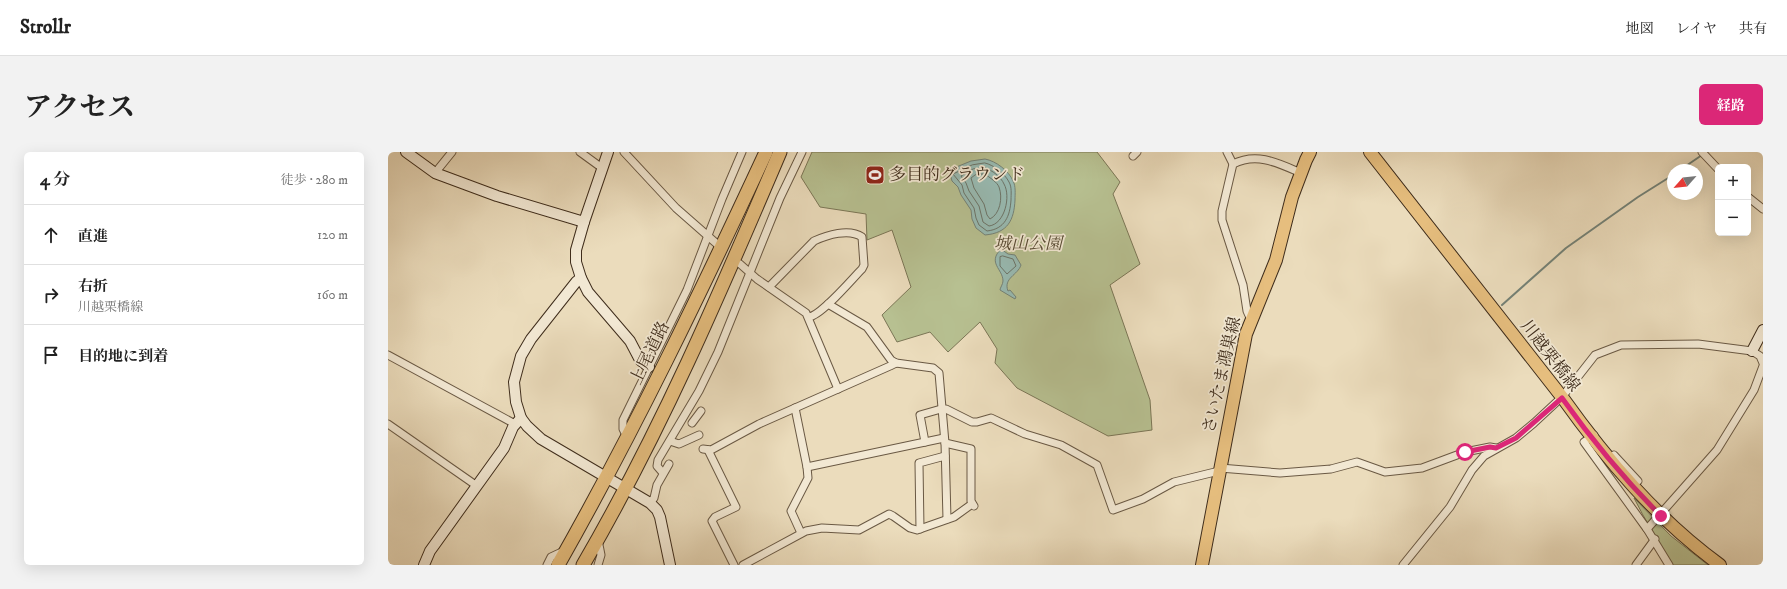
<!DOCTYPE html>
<html lang="ja">
<meta charset="utf-8">
<style>
body{margin:0;font-family:"IM FELL DW Pica","Noto Serif JP",serif;background:#f2f2f2;color:#222}
.controls{position:absolute;right:12px;top:12px;display:grid;overflow:hidden;border-radius:6px;box-shadow:0 4px 16px #0002}
.controls button{width:36px;height:36px;display:grid;place-items:center;padding:0;border:0;border-bottom:1px solid #e0e0e0;background:#fff;color:#222;font:20px sans-serif}
.compass{position:absolute;left:1279px;top:12px;width:36px;height:36px;border-radius:50%;background:#fff;box-shadow:0 4px 16px #0002;rotate:243deg}
.stop{position:absolute;width:12px;height:12px;margin:-9px;border:3px solid #db2777;border-radius:50%;background:#fff}
.stop.end{background:#db2777;border-color:#fff;box-shadow:0 1px 4px #0008}
.list{margin:0;padding:0;list-style:none}
h2{display:flex;justify-content:space-between;align-items:center;height:52px;margin:0;padding:0 16px;font-size:17px}
h2 small{font-size:13px;font-weight:400;color:#767676}
.list li{display:grid;grid-template-columns:26px 1fr auto;gap:12px;align-items:center;box-sizing:border-box;height:60px;padding:0 16px;border-top:1px solid #e0e0e0}
.list b{display:block;font-size:15px;white-space:nowrap}
.list p{margin:0;font-size:13px;white-space:nowrap;color:#767676}
.list em{font-size:13px;font-style:normal;color:#767676}
.icon{flex:none;width:22px;height:22px;fill:none;stroke:currentColor;stroke-width:2;stroke-linecap:round;stroke-linejoin:round}
.map{position:relative;flex:none;width:1375px;height:413px;overflow:hidden;border-radius:6px}
header{display:flex;align-items:center;gap:24px;box-sizing:border-box;height:56px;padding:0 20px;background:#fff;border-bottom:1px solid #e0e0e0}
header strong{font-size:19px}
nav{display:flex;gap:22px;margin-inline-start:auto;font-size:14px}
.intro{display:flex;align-items:center;justify-content:space-between;box-sizing:border-box;height:96px;padding:0 24px}
h1{margin:0;font-size:28px}
.button{padding:10px 18px;border-radius:6px;background:#db2777;color:#fff;font-size:14px;font-weight:700}
main{display:flex;gap:24px;padding:0 24px}
aside{flex:1;background:#fff;border-radius:6px;box-shadow:0 4px 16px #0002}
.map>svg:first-child{display:block}
.green{fill:#b7c091;stroke:#7b7656}
.water{fill:#98bbb3;stroke:#748277}
.lines{fill:none;stroke-linecap:round;stroke-linejoin:round}
.shore{stroke:#6c7468;stroke-width:1}
.stream{stroke:#748277;stroke-width:2}
.street-casing{stroke:#6a5944;stroke-width:9}
.secondary-casing{stroke:#3f2d1c;stroke-width:12}
.primary-casing{stroke:#3f2d1c;stroke-width:14}
.highway-casing{stroke:#3f2d1c;stroke-width:15}
.street{stroke:#f2e8d3;stroke-width:7}
.secondary{stroke:#f2e8d3;stroke-width:10}
.primary{stroke:#e6be7e;stroke-width:12}
.highway{stroke:#e6be7e;stroke-width:13}
.route{stroke:#db2777;stroke-width:5}
.labels{text-anchor:middle;dominant-baseline:central;stroke-width:3.5;stroke-linejoin:round;paint-order:stroke}
.poi-label{font-size:17px;fill:#3f2d1c;stroke:#f2e8d3;text-anchor:start}
.park-label{font-size:17px;font-style:italic;fill:#574a33;stroke:#f2e8d3}
.street-label{font-size:17px;fill:#3f2d1c;stroke:#f2e8d3}
</style>
<header>
<strong>Strollr</strong>
<nav><a>地図</a><a>レイヤ</a><a>共有</a></nav>
</header>
<div class="intro"><h1>アクセス</h1><a class="button">経路</a></div>
<main>
<aside>
<h2>4 分<small>徒歩 · 280 m</small></h2>
<ul class="list">
<li><svg class="icon" aria-label="ahead" viewBox="0 0 24 24"><path d="M12 20V5M6 11l6-6 6 6"/></svg><div><b>直進</b></div><em>120 m</em></li>
<li><svg class="icon" aria-label="right" viewBox="0 0 24 24"><path d="M7 20v-9h11M14 6l5 5-5 5"/></svg><div><b>右折</b><p>川越栗橋線</p></div><em>160 m</em></li>
<li><svg class="icon" aria-label="arrive" viewBox="0 0 24 24"><path d="M6 21V4h12l-3 4 3 4H6"/></svg><div><b>目的地に到着</b></div></li>
</ul>
</aside>
<div class="map">
<svg width="1375" height="413" viewBox="0 0 1375 413">
<rect width="100%" height="100%" fill="#ebdcbc"/>
<filter id="stains"><feTurbulence type="fractalNoise" baseFrequency=".005" numOctaves="4"/><feColorMatrix values="0 0 0 0 .2 0 0 0 0 .09 0 0 0 0 .02 0 0 0 .5 -.17"/></filter>
<radialGradient id="worn" r=".72"><stop offset=".6" stop-color="#630" stop-opacity="0"/><stop offset="1" stop-color="#630" stop-opacity=".3"/></radialGradient>
<g class="green">
<polygon points="424,0 709,0 732,30 725,42 752,112 722,133 762,248 764,278 720,284 629,236 607,211 609,197 592,170 560,200 542,180 509,190 494,163 523,135 504,78 479,88 478,62 432,55 413,25"/>
<path d="M1246,346l37,38 37,29h-36c-12,-23 -27,-44 -38,-67z"/>
</g>
<g class="water">
<path d="M597,7c11,2 24,12 28,22 3,5 2,13 2,19 -1,20 -7,33 -30,35l-9,-7 -4,-9 -1,-9 -10,-15 -3,-8 -6,-6 -3,-11 22,-9z"/>
<path d="M613,97l7,5 7,1 6,10c-3,10 -18,13 -13,26l2,-1 6,7 -1,2 -15,-9c0,-2 3,-6 3,-9 0,-12 -16,-18 -2,-32z"/>
</g>
<g class="lines">
<g class="shore">
<path d="M597,11c9,2 20,11 24,19 3,5 2,12 2,18 -1,16 -6,29 -24,31l-8,-6 -3,-7 -2,-10 -10,-15 -2,-8 -9,-11 19,-9z"/>
<path d="M597,16c7,2 16,9 19,16 7,12 1,40 -15,42l-6,-4 -4,-16 -10,-15 -3,-8 -5,-7 12,-7z"/>
<path d="M597,22c5,4 12,8 14,13 4,11 1,27 -9,32l-3,-4 -3,-11 -10,-16 -3,-10 4,-3z"/>
<polygon points="615,104 625,107 628,114 619,122 612,114 612,105"/>
</g>
<g class="stream">
<polyline points="1292,18 1314,3"/>
<polyline points="1114,153 1178,96 1250,45 1285,23"/>
</g>
<defs>
<g id="street">
<polyline points="192,0 214,16"/>
<polyline points="236,0 288,56 329,92"/>
<polyline points="839,0 845,12"/>
<polyline points="1314,0 1330,17"/>
<polyline points="745,4 749,0"/>
<polyline points="47,21 64,0"/>
<polyline points="1360,45 1375,57"/>
<polyline points="352,112 369,127 418,161 450,237"/>
<path d="M381,135l45,-46c13,-6 35,-13 48,-4l2,28 -2,4c-10,10 -40,46 -53,48"/>
<polyline points="440,152 479,175 503,208 508,211 545,216 551,221 557,291 559,367"/>
<path d="M863,168l-4,-9 -4,-26 -21,-65v-9l11,-47c24,-12 45,-1 68,9"/>
<polyline points="0,203 127,272"/>
<polyline points="407,256 419,315 420,326 403,359 413,381"/>
<polyline points="304,271 313,259"/>
<polyline points="0,272 89,334"/>
<polyline points="1206,283 1196,290 1259,377 1281,413"/>
<polyline points="240,287 235,277 235,268 299,138 334,47 354,0"/>
<polyline points="282,289 291,292 311,283"/>
<polyline points="537,290 532,263 553,257 558,257 584,270 589,270 603,266 637,282 673,293 709,313 725,358 755,347 786,330 831,319"/>
<polyline points="557,291 583,297 583,349 586,354"/>
<polyline points="315,297 323,298 371,272 502,214 508,211"/>
<polyline points="320,298 348,355 327,365 324,369 346,413"/>
<polyline points="1226,303 1250,329"/>
<polyline points="419,315 556,286"/>
<polyline points="832,316 892,321 943,317 969,310 997,320 1034,316 1077,300 1102,295 1108,296"/>
<polyline points="275,321 269,314 270,308 311,239 330,200 392,46 414,0"/>
<polyline points="262,351 266,346 269,333 281,312"/>
<polyline points="1276,358 1329,298 1366,238 1375,214"/>
<polyline points="532,377 531,311 557,304"/>
<polyline points="1259,377 1268,367"/>
<polyline points="159,413 163,405 178,398"/>
<polyline points="210,413 213,403 210,388"/>
<polyline points="355,413 418,379 434,376 471,378 501,362 505,364 522,376 529,378 566,365 584,352"/>
<polyline points="1015,413 1062,355 1084,318 1096,304 1128,286 1146,271 1174,245 1207,203 1233,193 1310,192 1364,199 1372,204 1375,211"/>
<polyline points="1248,413 1267,387"/>
</g>
<g id="secondary">
<polyline points="18,0 47,21 109,44 196,70"/>
<polyline points="220,0 196,70 188,98 188,110 193,126 200,140 242,189 252,208 261,215"/>
<polyline points="193,126 188,130 143,187 133,204 126,230 128,250 133,266 139,274 153,287 262,351 269,358 272,365 282,413"/>
<polyline points="1364,199 1375,178"/>
<polyline points="36,413 42,399 116,296 125,275 133,266"/>
</g>
<g id="primary">
<path d="M982,0l192,245c45,63 95,122 158,168"/>
<polyline points="814,413 858,182 888,108 904,45 918,8 922,0"/>
</g>
<g id="highway">
<path d="M170,413c76,-134 143,-273 208,-413"/>
<path d="M195,413c77,-132 137,-272 197,-413"/>
</g>
</defs>
<use href="#street" class="street-casing"/>
<use href="#secondary" class="secondary-casing"/>
<use href="#primary" class="primary-casing"/>
<use href="#highway" class="highway-casing"/>
<use href="#street" class="street"/>
<use href="#secondary" class="secondary"/>
<use href="#primary" class="primary"/>
<use href="#highway" class="highway"/>
</g>
<g class="lines">
<path class="route" d="M1077,300l25,-5 6,1 20,-10 46,-40c30,42 62,81 99,118"/>
</g>
<defs>
<symbol id="stadium-square" viewBox="-11 -11 22 22"><rect x="-9" y="-9" width="18" height="18" rx="4" fill="#8f2418" stroke="#f2e8d3"/><path d="M0-5a6.5 5 0 1 0 0 10a6.5 5 0 1 0 0-10ZM-3.5-1.8h7v3.6h-7Z" fill="#fff"/></symbol>
</defs>
<g fill-rule="evenodd">
<use href="#stadium-square" x="476" y="12" width="22" height="22"/>
</g>
<g class="labels">
<g class="poi-label">
<text x="501" y="23">多目的グラウンド</text>
</g>
<g class="park-label">
<text x="640" y="92">城山公園</text>
</g>
<g class="street-label">
<text transform="translate(262 201) rotate(-64)">上尾道路</text>
<text transform="translate(1162 204) rotate(52)">川越栗橋線</text>
<text transform="translate(834 223) rotate(-77)">さいたま鴻巣線</text>
</g>
</g>
<rect width="100%" height="100%" filter="url(#stains)"/>
<rect width="100%" height="100%" fill="url(#worn)"/>
</svg>
<div class="controls">
<button>+</button>
<button>−</button>
</div>
<svg class="compass" viewBox="-18 -18 36 36"><path d="M0-13l5 13h-10z" fill="#e53935"/><path d="M0 13l5-13h-10z" fill="#767676"/></svg>
<div class="stop" style="left:1077px;top:300px"></div>
<div class="stop end" style="left:1273px;top:364px"></div>
</div>
</main>
